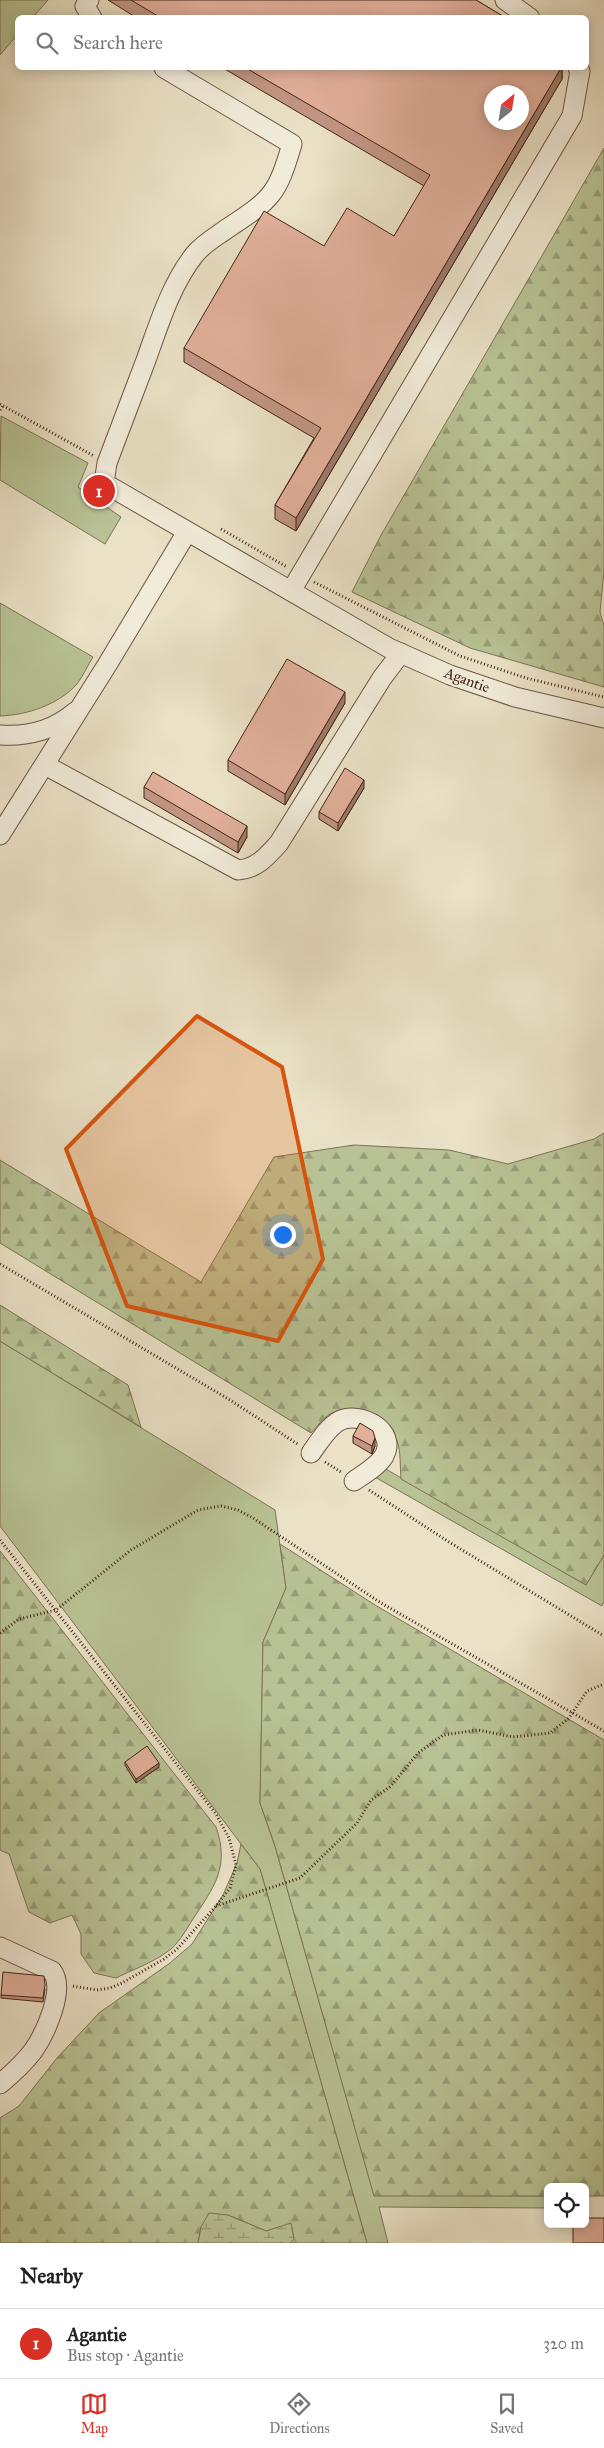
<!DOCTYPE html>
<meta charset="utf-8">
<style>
body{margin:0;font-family:"IM FELL Great Primer",serif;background:#f2f2f2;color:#222}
.controls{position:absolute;right:15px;bottom:15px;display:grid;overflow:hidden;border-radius:8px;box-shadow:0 2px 12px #0003}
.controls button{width:45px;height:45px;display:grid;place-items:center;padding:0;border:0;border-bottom:1px solid #e0e0e0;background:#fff;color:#222;font:25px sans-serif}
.compass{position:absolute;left:484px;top:85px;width:45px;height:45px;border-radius:50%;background:#fff;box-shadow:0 2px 12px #0003;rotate:30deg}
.you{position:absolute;left:282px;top:1234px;width:18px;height:18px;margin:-12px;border:4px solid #fff;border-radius:50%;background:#1a73e8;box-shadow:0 0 0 8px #1a73e833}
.badge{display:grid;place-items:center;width:32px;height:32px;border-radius:50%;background:#d93025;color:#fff;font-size:16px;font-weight:700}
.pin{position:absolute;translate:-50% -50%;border:2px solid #fff;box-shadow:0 1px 5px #0006}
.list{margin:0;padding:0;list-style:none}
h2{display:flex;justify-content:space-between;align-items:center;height:65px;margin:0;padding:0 20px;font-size:21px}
h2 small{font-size:16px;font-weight:400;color:#767676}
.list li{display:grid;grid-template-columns:32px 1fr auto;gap:15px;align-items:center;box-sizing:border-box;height:70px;padding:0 20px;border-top:1px solid #e0e0e0}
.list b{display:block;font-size:19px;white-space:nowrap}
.list p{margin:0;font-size:16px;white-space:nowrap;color:#767676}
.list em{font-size:16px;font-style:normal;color:#767676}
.icon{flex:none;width:28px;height:28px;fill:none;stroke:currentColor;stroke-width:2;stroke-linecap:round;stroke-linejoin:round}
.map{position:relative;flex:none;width:604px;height:2243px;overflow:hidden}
.search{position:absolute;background:#fff;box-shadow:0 2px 12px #0003;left:15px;right:15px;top:15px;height:55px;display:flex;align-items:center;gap:12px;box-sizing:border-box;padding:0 18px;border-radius:8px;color:#767676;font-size:19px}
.sheet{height:135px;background:#fff}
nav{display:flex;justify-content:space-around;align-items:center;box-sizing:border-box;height:70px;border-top:1px solid #e0e0e0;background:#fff;font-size:14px;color:#767676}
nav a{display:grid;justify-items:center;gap:2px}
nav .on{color:#d93025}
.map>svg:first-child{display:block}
.green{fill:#b8c294;stroke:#7e7354}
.forest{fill:url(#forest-firs);stroke:#7e7354}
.wetland{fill:url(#wetland-marsh);stroke:#7e7354}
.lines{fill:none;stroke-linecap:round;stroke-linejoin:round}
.minor-casing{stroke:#6d5341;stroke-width:21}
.path{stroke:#432415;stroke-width:3;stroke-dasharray:1 2.5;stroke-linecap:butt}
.minor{stroke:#f1ecda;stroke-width:19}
.wall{fill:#c29684;stroke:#432415}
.shaded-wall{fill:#9e7a6c;stroke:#432415}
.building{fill:#e1af9a;stroke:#432415;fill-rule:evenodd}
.marked{fill:#d8540d;fill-opacity:0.2;stroke:#d8540d;stroke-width:4;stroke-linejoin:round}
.labels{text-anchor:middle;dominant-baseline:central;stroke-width:4.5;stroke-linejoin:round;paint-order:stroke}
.street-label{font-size:15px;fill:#432415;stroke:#f1ecda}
</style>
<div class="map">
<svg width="604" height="2243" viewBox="0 0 604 2243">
<defs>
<pattern id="forest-firs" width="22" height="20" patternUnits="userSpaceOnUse" patternTransform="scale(1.25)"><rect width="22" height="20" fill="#b8c294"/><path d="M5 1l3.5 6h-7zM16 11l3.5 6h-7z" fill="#979d78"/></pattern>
<pattern id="wetland-marsh" width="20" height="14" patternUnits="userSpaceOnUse" patternTransform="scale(1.25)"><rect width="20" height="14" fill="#b8c294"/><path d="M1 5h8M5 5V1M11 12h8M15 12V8" fill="none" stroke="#979d78"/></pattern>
</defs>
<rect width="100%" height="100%" fill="#eae1c6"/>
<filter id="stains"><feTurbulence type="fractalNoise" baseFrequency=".004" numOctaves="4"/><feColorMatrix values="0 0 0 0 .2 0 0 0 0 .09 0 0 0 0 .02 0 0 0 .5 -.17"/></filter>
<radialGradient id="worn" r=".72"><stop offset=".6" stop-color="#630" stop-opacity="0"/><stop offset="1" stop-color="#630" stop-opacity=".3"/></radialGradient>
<g class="green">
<polygon points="0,0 48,0 33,17 18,18 17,35 0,55"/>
<polygon points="1,416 88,463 78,487 121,517 105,544 0,480"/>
<path d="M0,603l93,54c-5,8 -10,19 -16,27 -19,21 -50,31 -77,32z"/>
<polygon points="0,1341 275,1510 286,1588 263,1642 260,1803 275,1846 374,2195 548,2196 548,2208 379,2207 388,2243 367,2243 260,1869 0,1526"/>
<polygon points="384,1468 586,1585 604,1555 604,1602 602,1606 373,1476"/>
</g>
<g class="forest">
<polygon points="604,148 604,571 600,612 604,626 604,687 470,648 352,592 380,537"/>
<path d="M604,1133v422l-18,30 -185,-106c-1,-11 0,-28 -4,-38 -12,-24 -41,-41 -67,-27 -7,4 -13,13 -19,19l-311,-190v-83l201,122 73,-125 80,-12 95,5 59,14 86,-25z"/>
<polygon points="0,1305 128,1385 141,1427 0,1341"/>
<polygon points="280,1544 375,1605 604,1740 604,2196 585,2196 585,2187 548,2187 548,2196 374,2196 275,1846 260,1803 263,1642 286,1588"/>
<path d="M0,1551l216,276c14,40 -2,60 -23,92 -7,11 -15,26 -26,33 -15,11 -35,18 -51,26l-22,-5 -13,-19v-20l-9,-19 -22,8 -21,-11 -20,-58 -9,-4z"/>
<polygon points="241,1844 260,1869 367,2243 290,2243 294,2239 291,2224 266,2231 228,2215 201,2227 198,2243 0,2243 0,2118 19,2106 57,2058 99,2013 170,1963 192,1944 223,1895 237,1863"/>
</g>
<polygon class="wetland" points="209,2213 228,2215 266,2231 291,2223 294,2239 290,2243 198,2243 201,2227"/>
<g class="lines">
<defs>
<g id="minor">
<polyline points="89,0 85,6 92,18"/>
<polyline points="505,0 530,18"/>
<path d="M164,68l128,76c-15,51 -20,55 -64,84 -11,8 -24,15 -33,26 -24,30 -36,70 -49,106 -13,34 -26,69 -39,103l-3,20 285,165 61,27 65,22 89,21"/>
<polyline points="291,591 572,116 580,71 578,68"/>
<path d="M0,735c27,2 54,-5 75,-23"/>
<path d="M45,765l193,105c19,-1 29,-14 41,-27l103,-165 19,-25"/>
<polyline points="0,835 107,665 187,532"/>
<path d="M311,1453c8,-11 16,-25 28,-32 21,-11 59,10 45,35 -6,10 -20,18 -30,25"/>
<path d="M0,1947l52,24c14,18 -7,63 -19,80 -9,12 -21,23 -33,33"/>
</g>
</defs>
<use href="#minor" class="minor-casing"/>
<g class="path">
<polyline points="0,404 94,456"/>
<polyline points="0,410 3,406"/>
<polyline points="221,529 287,567"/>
<polyline points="314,582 460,656 526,678 604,697"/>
<polyline points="0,1264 230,1400 299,1445"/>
<polyline points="325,1462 341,1472"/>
<polyline points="369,1490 449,1542 604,1636"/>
<polyline points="0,1540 216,1814 229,1838 236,1865 230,1888 216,1906 177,1949 164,1959 122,1983 110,1988 97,1990 72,1986"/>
<polyline points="0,1633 19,1619 56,1610 131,1550 198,1510 221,1506 238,1510 253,1518 381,1603 604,1731"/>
<polyline points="216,1906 300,1878 357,1823 371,1800 391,1786 418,1753 443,1735 478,1730 513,1737 550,1733 569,1718 587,1691 604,1684"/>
</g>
<use href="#minor" class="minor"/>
</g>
<g class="wall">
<polygon points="108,0 476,0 506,18 137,18"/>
<polygon points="223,68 562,68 562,79 296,531 275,519 275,505 314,438 184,362 184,348 324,246 394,236 424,186"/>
<polygon points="345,703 285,805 228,771 228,760"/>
<polygon points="144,787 247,837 238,853 144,798"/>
<polygon points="364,788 338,831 319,819 319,812"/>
<polygon points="353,1436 375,1446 372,1454 353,1443"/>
<polygon points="125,1762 159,1767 136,1783 125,1765"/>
<polygon points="45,1989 43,2002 1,1998 1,1995"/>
</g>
<g class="shaded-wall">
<polygon points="561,68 562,68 562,79 296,531 296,518"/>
<polygon points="345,692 345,703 285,805 285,794"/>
<polygon points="364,780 364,788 338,831 338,823"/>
<polygon points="247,826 247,837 238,853 238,842"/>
<polygon points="375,1438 375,1446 372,1454 372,1446"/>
<polygon points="159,1763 159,1767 136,1783 136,1779"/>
</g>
<g class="building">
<polygon points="131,0 476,0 506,18 161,18"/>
<path d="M246,68h315l-265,450 -21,-13 46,-77 -137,-80 80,-137 60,35 23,-38 47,28 36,-61zM492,92h30v30h-30z"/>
<polygon points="287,659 345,692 285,794 228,760"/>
<polygon points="345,768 364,780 338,823 319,812"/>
<polygon points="153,772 247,826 238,842 144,787"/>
<polygon points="360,1423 373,1431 375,1438 372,1446 353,1436"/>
<polygon points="147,1746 159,1763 136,1779 125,1762"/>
<polygon points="3,1972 44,1976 45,1985 43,1998 1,1995"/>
<polygon points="585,2218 604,2218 604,2243 573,2243 573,2224 585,2224"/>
</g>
<path class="marked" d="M197,1016l85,51 41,192 -45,82 -151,-35 -61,-157z"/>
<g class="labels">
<g class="street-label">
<text transform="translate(467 680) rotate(20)">Agantie</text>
</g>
</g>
<rect width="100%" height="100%" filter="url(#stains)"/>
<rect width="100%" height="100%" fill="url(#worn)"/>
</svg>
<div class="controls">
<button><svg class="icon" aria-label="locate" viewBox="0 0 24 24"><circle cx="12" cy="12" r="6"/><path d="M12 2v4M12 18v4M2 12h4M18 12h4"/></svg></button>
</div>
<svg class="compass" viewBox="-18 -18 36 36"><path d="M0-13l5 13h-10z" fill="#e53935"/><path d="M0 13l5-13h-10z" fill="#767676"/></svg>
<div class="you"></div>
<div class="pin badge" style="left:99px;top:491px">1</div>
<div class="search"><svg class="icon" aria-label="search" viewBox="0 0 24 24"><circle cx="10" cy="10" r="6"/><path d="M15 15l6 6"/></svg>Search here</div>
</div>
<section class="sheet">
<h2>Nearby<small></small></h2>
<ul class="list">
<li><span class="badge">1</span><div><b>Agantie</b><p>Bus stop · Agantie</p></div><em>320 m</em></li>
</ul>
</section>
<nav>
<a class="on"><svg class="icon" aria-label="map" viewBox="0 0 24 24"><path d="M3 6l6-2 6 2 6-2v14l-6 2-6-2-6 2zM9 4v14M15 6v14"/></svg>Map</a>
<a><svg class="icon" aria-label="directions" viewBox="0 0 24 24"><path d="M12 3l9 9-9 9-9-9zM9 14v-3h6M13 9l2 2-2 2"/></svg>Directions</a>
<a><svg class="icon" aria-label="saved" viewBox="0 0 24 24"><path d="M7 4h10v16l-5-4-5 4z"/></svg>Saved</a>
</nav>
